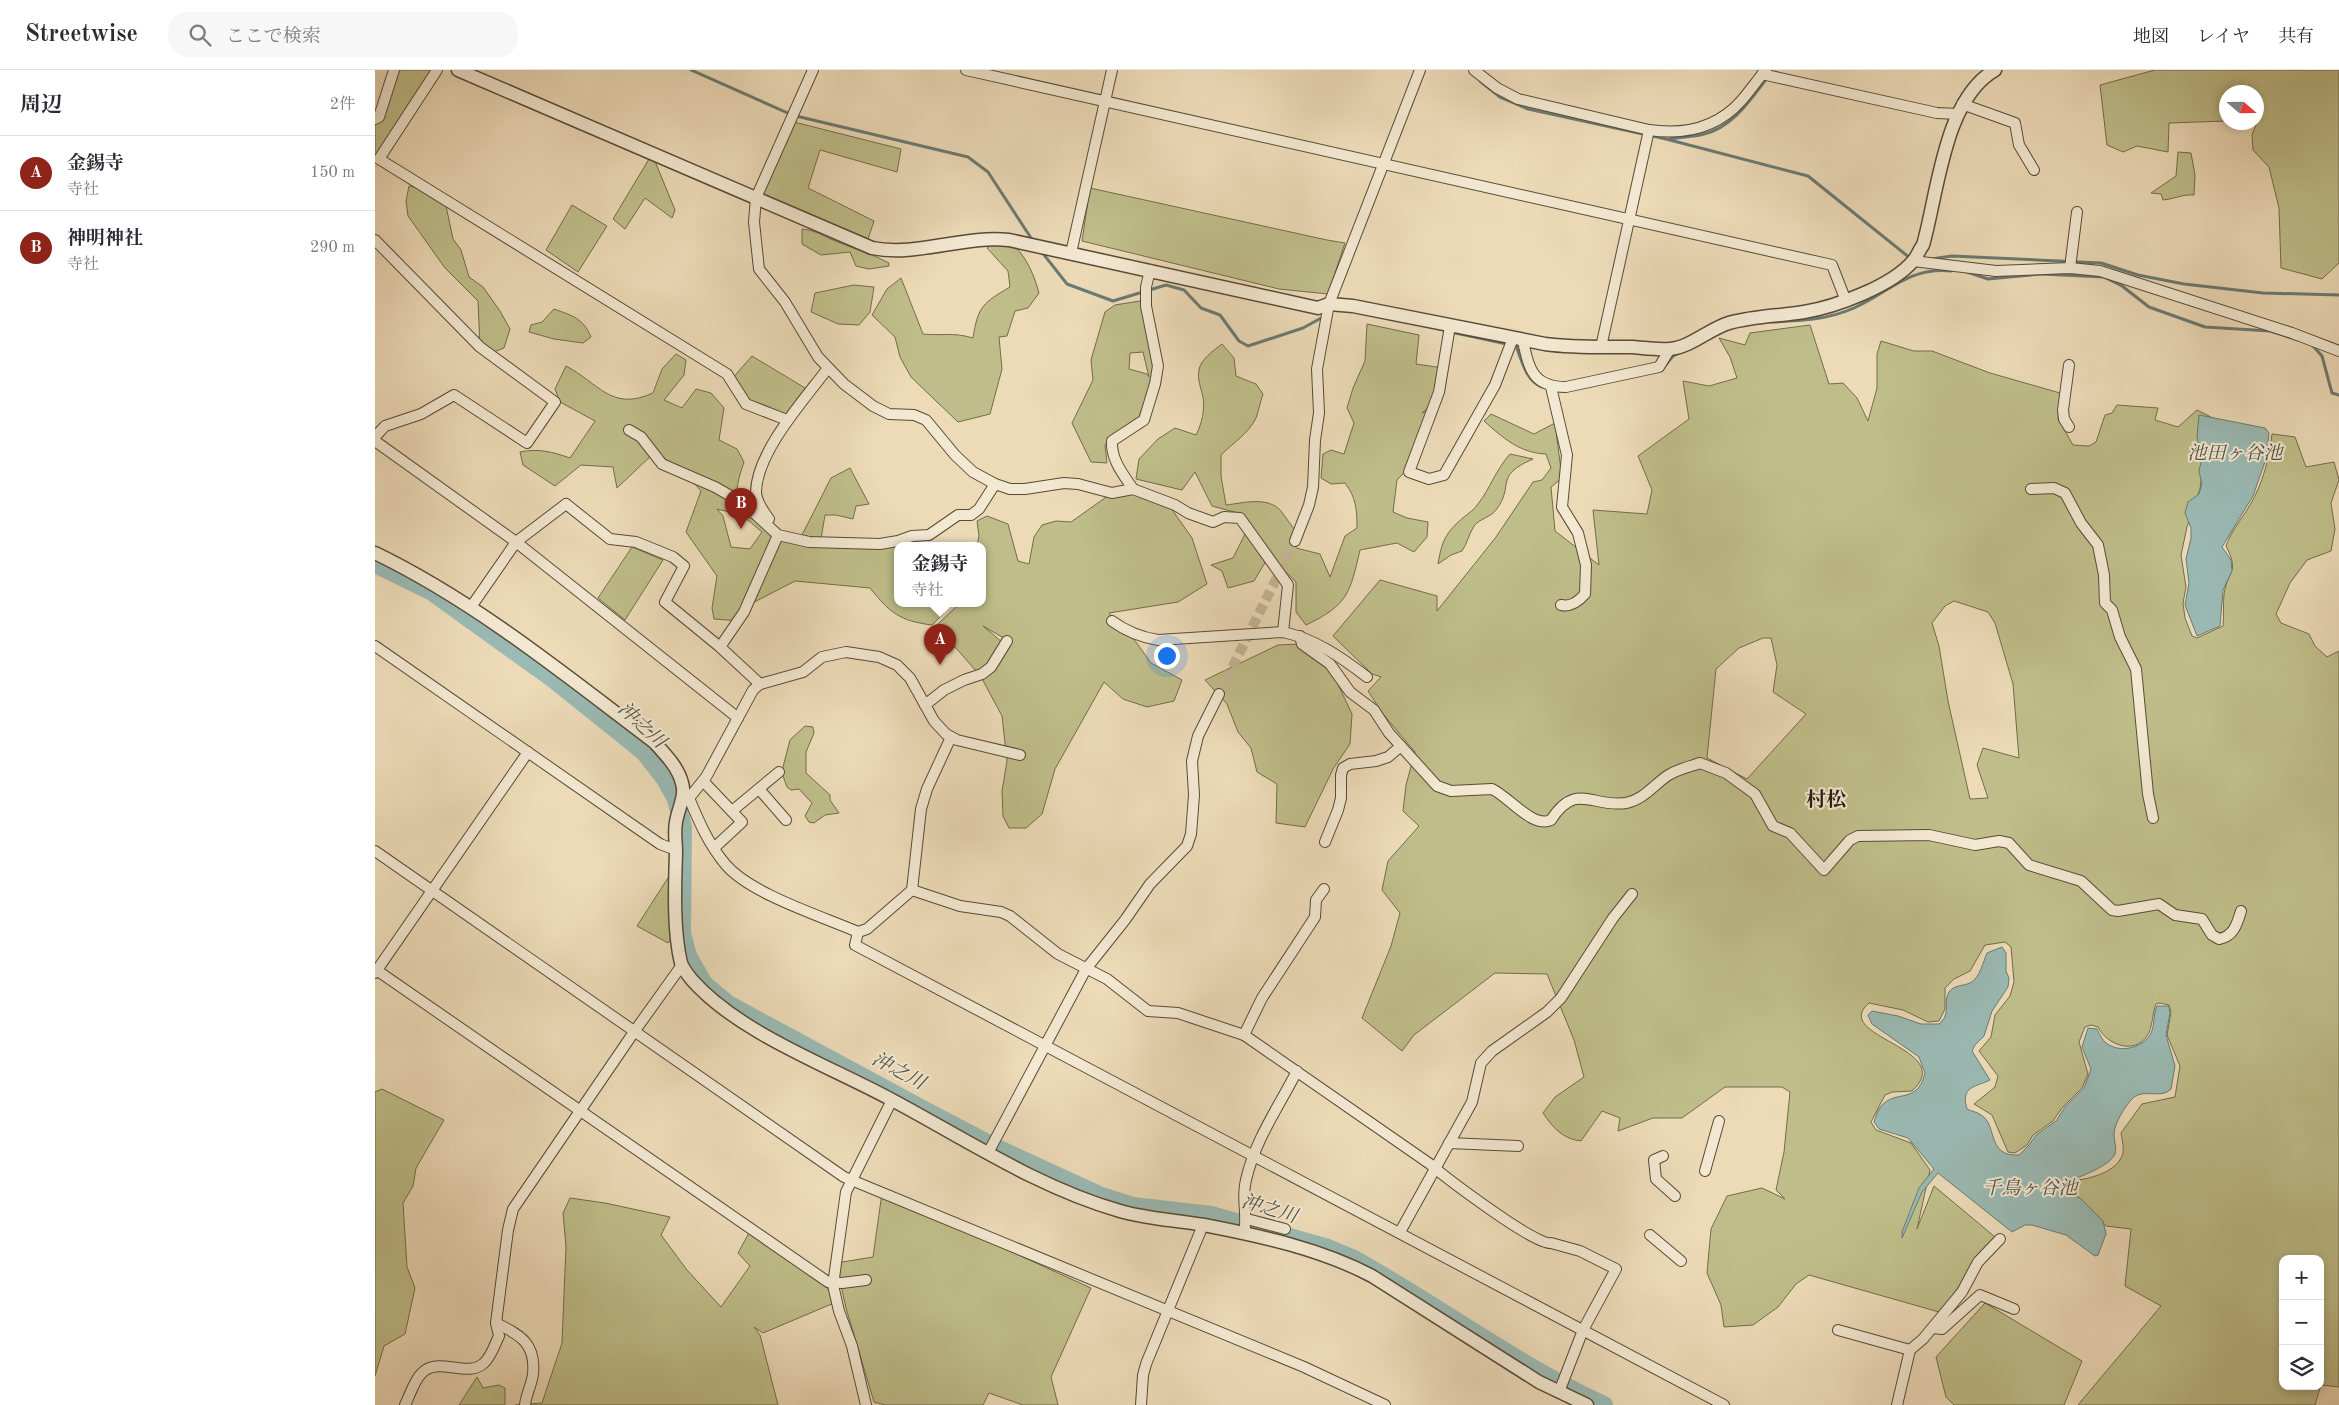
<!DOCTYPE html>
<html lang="ja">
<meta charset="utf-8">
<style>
body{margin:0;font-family:"Old Standard TT","Noto Serif JP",serif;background:#f7f7f7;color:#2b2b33}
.controls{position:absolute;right:15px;bottom:15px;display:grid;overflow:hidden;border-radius:10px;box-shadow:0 2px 8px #0003}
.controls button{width:45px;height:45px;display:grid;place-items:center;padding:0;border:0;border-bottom:1px solid #e1e1e2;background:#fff;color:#2b2b33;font:25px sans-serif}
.compass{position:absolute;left:1844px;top:15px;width:45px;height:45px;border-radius:50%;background:#fff;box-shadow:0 2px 8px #0003;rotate:110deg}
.you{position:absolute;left:791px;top:585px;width:18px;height:18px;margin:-12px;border:4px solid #fff;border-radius:50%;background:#1a73e8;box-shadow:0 0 0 8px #1a73e833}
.badge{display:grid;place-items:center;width:32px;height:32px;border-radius:50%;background:#8f2418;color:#fff;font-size:16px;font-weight:700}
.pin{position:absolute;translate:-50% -41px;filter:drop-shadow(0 1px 2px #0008)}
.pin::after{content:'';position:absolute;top:26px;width:18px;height:15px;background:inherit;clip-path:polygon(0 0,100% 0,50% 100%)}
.popup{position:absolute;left:519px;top:472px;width:92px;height:65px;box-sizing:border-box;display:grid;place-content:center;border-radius:10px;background:#fff;filter:drop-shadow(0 1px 4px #0005);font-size:16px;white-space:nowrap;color:#7c7c81}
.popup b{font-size:19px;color:#2b2b33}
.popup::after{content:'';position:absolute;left:50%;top:100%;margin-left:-10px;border:10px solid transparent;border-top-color:#fff}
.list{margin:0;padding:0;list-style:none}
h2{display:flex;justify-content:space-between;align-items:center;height:65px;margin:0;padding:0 20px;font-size:21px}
h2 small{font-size:16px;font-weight:400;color:#7c7c81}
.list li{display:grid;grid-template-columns:32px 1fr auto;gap:15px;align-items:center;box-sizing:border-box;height:75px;padding:0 20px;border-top:1px solid #e1e1e2}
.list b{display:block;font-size:19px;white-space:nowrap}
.list p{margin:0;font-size:16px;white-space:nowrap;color:#7c7c81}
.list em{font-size:16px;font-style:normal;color:#7c7c81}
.icon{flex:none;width:28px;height:28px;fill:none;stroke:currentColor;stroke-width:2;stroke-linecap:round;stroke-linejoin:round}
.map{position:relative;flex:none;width:1964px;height:1335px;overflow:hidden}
header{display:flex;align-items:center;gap:30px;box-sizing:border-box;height:70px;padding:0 25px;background:#fff;border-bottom:1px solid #e1e1e2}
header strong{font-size:24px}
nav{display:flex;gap:28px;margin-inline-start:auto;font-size:18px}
.search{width:350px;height:45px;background:#f7f7f7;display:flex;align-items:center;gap:12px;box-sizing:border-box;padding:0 18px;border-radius:20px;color:#7c7c81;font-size:19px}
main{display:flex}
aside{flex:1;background:#fff}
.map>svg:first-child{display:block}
.green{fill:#bfbe8a;stroke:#726c4c;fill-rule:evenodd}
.water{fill:#9abab4;stroke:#6b7a72}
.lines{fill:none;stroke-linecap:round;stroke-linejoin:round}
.stream{stroke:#6b7a72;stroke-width:3}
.river{stroke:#9abab4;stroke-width:18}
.minor-tunnel{stroke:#c5b596;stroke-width:10;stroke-dasharray:10 5;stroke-linecap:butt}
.minor-casing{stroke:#574b38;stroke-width:12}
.tertiary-casing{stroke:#574b38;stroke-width:15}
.minor{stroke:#f3e8d1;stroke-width:10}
.tertiary{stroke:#f3e8d1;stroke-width:12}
.labels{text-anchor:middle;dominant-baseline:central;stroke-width:4;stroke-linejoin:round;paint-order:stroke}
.water-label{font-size:19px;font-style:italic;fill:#4e5348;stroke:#f3e8d1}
.quarter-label{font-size:20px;font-weight:bold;fill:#251b0e;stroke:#f3e8d1}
</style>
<header>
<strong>Streetwise</strong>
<div class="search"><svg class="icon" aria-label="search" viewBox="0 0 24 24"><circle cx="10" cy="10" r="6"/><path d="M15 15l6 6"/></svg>ここで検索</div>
<nav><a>地図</a><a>レイヤ</a><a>共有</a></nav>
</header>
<main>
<aside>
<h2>周辺<small>2件</small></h2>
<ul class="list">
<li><span class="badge">A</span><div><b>金錫寺</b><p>寺社</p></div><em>150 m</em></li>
<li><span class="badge">B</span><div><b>神明神社</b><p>寺社</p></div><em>290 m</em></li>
</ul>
</aside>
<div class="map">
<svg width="1964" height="1335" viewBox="0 0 1964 1335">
<rect width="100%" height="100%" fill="#eddbb8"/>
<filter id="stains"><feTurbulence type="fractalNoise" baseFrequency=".004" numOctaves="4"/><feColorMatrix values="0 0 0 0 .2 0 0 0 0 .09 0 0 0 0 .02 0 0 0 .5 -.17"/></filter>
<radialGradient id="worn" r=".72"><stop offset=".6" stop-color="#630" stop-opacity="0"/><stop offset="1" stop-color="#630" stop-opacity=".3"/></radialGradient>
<g class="green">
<polygon points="19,0 59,0 0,87 0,49"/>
<polygon points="1780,0 1964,0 1964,193 1947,209 1906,198 1904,138 1894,97 1878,80 1877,65 1882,52 1882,22 1852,22 1851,51 1794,53 1793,82 1762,76 1748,82 1732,75 1725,15"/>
<polygon points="415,51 526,79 522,102 445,80 433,118 499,151 491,175 381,128"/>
<path d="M1803,82l13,1 4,22 -1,20c-11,-1 -20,4 -31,5l-2,-6 -10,-1 25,-17z"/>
<polygon points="277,84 300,140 297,148 270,128 250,159 238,149"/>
<polygon points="34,116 54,120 71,136 78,169 86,180 94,207 108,217 125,241 135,259 129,278 119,282 105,277 103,231 70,198 33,146 31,131"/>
<polygon points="715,118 952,170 970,173 953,224 904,219 707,171"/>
<polygon points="197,135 232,156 203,202 171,180"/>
<path d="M427,159c14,1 23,8 36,13 17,7 34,12 51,21v3l-20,3 -13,-3 -6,-14 -29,3 -19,-11z"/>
<path d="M634,170c16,15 24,31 30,53l-11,15 -13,3 -8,25 -8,1 3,32 -12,45 -32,8 -47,-45 -11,-20 -5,-20 -23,-22 15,-26 14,-11 22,56c19,2 30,-2 50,4 5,-32 10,-35 37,-51l-2,-16 -21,-23 7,-5z"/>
<polygon points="479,215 499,217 495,242 484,255 463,254 436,242 440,223"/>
<path d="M765,231l14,58 -3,27 -13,33 -26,16 -7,10 2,18 -16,-1 -19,-39 21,-43 -2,-20 14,-48 10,-7zM768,282l6,25 -2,-3 -18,-5 1,-16z"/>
<path d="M179,239c19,7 29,9 37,28l-8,6 -29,-4 -25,-7 2,-7 11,-3z"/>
<path d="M992,254l52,11 -3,29 27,4 -7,32 -14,13 10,-5 -20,56 -15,16 -4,32 14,6 21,4 -1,15 -13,15 -17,-9 -37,7c-10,43 -12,55 -54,75l-10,-13v-30l-27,-26 -15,25 -26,7 -6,-17 -11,-6 22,-7 17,-34 -12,-11 -26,-7 -17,-34 -13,18 -46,-11 3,-20 19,-20 17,-11 21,7c6,-12 9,-25 7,-38 -2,-9 -6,-18 -4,-27 1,-10 15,-20 23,-26l12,14 2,18 20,8 7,10c-3,8 -4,16 -7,24 -7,15 -23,25 -35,37v21l5,29c17,-2 42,-9 55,6 6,8 10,15 17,22l-2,15 24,6 10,23 15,-41 12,-8c0,-18 -1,-31 -12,-45l-14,1 -10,-6 2,-24 8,-4 13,4 10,-31 -7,-15 6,-20 12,-27z"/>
<path d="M1435,255l19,59 14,-1 14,15 11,23 9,-33v-34l4,-13 33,10h18l58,22 70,20 -2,26 15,26 16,1 7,-4 9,-27 7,-2 5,-8 41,3 -3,12 23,7 19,-17 14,7 -10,24 3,17 -4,31 -13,38 -6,28 5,32 -3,16 2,15 7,18 5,2 26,-12c1,-11 0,-22 1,-32 4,-25 16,-20 2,-48 5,-15 16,-27 24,-41 13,-22 19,-46 22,-71l23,3 11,30 28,-5 5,18 -8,23 4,26 -4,22 -24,9 -17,23 -14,31 5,9 28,11 6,12 12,11 12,-6v736l-18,-2 -6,20h-237l83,-99 -36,-20 6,-57 -25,-3 -35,-36 1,-9c16,-2 46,-8 51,-28 1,-6 -1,-14 -2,-20l21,-29 33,-7 5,-31 -13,-31 4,-23 -2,-7 -9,-2 -4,1c-4,10 -3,23 -9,32 -13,19 -40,9 -49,-9l-7,-2 -6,2 -6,15 9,32 -6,14 -20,20 -9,13 -20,14 -6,10 -12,8 -7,-1 -16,-37 -18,-11 21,-17 3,-11 -19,-25 12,-14 4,-22 15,-19 4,-14 -3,-35 -6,-5 -20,3 -15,26 -16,8 -9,9v21l-6,12 -11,1 -25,-12 -34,-7c-40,34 90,45 43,88l-20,1 -7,3 -14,27 5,8 35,13 19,27 -13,59 17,-43 61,51v4l-56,71 -130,-37 -13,9 -18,23 -25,18 -29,2 -3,-22 -14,-32 4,-44 16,-33 35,-8 23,11 -9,-9 8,-38 6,-60 -8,-5h-57l-43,31h-29l-35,13 2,-13 -18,-7 -21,30c-18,-2 -28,-13 -38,-28l12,-16 29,-20 -10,-37 -27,-66 -52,-1 -81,62 -12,16 -40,-33 29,-72 9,-33 -18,-23 6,-29 31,-35 -16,-15 3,-26 9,-33 -32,-38 -15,-23 13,-14 -9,-3 -39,-38 47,-56 57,16v15l59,-74 37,-55 9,-2 9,-12 -5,-14c-26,-1 -43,-16 -62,-33l7,-7 43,20 21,-11 7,55 -11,9 4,44 44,34 -6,-55 54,4 5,-24 -14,-34 51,-37 -6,-38 26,5 28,-8 -7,-21 -11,-19 26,7 5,-12zM1579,531l34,11 7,11 18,61 6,74 -36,-10 -6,17 11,33 -18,1 -22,-98 -9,-55 -7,-23 13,-17zM1388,568h8l6,27 -4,27 33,22 -59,65 -40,-21 9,-89 23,-21zM1908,1189h37v127h-37z"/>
<path d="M301,284l10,6 -2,15 -20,25 18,8 14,-19 15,4 13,15 -5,32 18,9 7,13c-13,38 -8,38 20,64v4l8,-5 15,11 79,8 52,-8 -3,10h-18v58h39l8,9 -12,12c-32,-4 -42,-12 -62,-37l-75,-7 -56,29 1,11 -26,-2 -2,-11 5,-32 -31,-44 15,-41 -14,-16 -23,-10 -9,-13 -38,36 -4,-21 -32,-2 -26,21 -32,-21 -3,-13c18,-4 33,0 50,6l25,-37 -35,-19 -5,-13 11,-23c33,17 45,46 87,27l9,-24zM342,439l25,6 20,17 -12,17 -19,-2 -8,-31z"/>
<polygon points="377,286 435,321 412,350 371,334 356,310"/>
<path d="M1135,384l23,5c-40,17 -18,27 -37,51 -5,7 -17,9 -22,16 -5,8 -7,18 -12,25l-11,4 -13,9c4,-23 7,-31 26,-47 5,-4 11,-8 14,-13 13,-17 17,-33 32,-50z"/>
<polygon points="475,398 494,434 481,436 478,449 461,445 450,445 446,469 427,465 456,408"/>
<path d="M758,419l33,12 26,37 15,46 -29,18 -69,11 27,29 15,21 31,17 -8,21 -27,6 -24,-8 -19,-17 -49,87 -13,45 -16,14h-17l-6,-12 -1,-25 5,-30 -5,-45 -22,-41c18,-5 21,-19 27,-35l-24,-14 20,17 -12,24 -14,5 -21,-24 -16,-11 -3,-12 22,-21h24v-58h-6l2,-10 -2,-15 10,-5 21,8 10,37 11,3 5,-27 8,-12 14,-4 15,1 41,-29z"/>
<polygon points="257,477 288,490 250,550 223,528"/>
<polygon points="924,574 958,604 977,644 975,674 958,699 930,757 901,753 902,714 882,702 876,678 863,662 852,634 830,610 903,575"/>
<polygon points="430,656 438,657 439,663 431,682 431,703 455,725 455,730 464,743 450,745 439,753 434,752 430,746 437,733 424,719 416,720 412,717 408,706 408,697 415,670"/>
<polygon points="300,797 297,868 293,873 262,856"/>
<polygon points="7,1019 69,1050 41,1098 38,1116 28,1133 32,1197 40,1218 30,1264 9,1276 0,1306 0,1022"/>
<polygon points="507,1123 716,1218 676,1307 683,1335 648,1335 614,1323 608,1335 510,1335 499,1332 471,1238 461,1193 498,1187"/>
<polygon points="195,1128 230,1133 295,1147 286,1165 312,1200 346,1237 375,1196 363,1183 375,1161 449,1214 456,1223 459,1233 388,1263 379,1257 385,1265 403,1335 140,1335 167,1333 187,1273 191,1177 188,1143"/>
<polygon points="1610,1233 1707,1291 1689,1335 1579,1335 1571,1327 1561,1287"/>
<polygon points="102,1307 108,1318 124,1315 130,1318 130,1335 84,1335"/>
</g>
<g class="water">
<polygon points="1824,345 1890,358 1894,363 1891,389 1878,426 1847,477 1856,490 1857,501 1848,520 1845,556 1822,566 1810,535 1814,513 1811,489 1816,468 1816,458 1810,443 1813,432 1824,424 1827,414 1824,401 1827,388 1822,367"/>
<path d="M1627,877l4,6v18l3,7 -1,9 -16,24 -8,25 -9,9 -3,6 18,29c-14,7 -30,6 -23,29 4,2 10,3 14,6 17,10 5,42 38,40l10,-10 7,-10 20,-14 9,-14 19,-19 7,-19 -9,-22 6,-19 9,1c3,6 6,13 12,16 14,8 35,2 42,-12 4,-8 2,-19 6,-27h12l1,7 -4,22 9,31 -4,23c-9,10 -26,0 -37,8 -8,7 -20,27 -20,37 0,7 3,14 1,20 -5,12 -35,23 -47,27l-2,5 4,8 10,4 23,23 3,13 -8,21 -3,1 -29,-21 -34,-10h-7l-13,7 -74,-59 -16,19 -20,46v-6l17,-44 15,-19 -26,-31 -29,-9 -5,-7c11,-42 42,-10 51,-49l-6,-16 -47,-33 -4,-9 4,-4 26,5 23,8h18c13,-11 3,-19 10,-32 5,-7 14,-6 21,-9 10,-5 13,-21 17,-30z"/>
</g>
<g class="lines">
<g class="stream">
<polyline points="316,0 415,44"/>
<polyline points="1105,11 1125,27 1153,39 1291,69 1433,106 1535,188"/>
<polyline points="421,46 593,87 613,102 658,171"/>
<path d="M1294,69c12,-2 24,-2 35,-5 29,-7 46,-34 63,-56"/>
<polyline points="666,181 692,214 738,231 791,215 809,220 826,238 845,245 864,271 873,276 928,258 948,247"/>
<polyline points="1556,189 1577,186 1726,193 1763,205 1809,214 1888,223 1964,225"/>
<polyline points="1592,202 1613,209 1666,204 1729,207 1747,216 1774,237 1830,257 1895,261 1923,270"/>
<path d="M1396,252c29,-1 56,-2 83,-14 36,-16 54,-41 97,-37"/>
<path d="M1076,262l65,14c6,15 10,35 26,41"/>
<polyline points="1938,276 1947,286 1957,323 1964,325"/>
<polyline points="1289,297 1298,286 1307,282"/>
</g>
<path class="river" d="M0,494l57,28 121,87 91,73 21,27 11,20 7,28 -1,106 6,23 16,28 24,20 198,107 73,38 100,46 34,11 78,9 117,33 24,10c86,47 162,106 252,147"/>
<polyline class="minor-tunnel" points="844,624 920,471"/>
<defs>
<g id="minor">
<polyline points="62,0 4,89 352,304 371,334 412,350"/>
<polyline points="438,0 381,128 379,152 384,199 410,232 443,287 469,314 498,336 514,344 539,345 551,350 580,385 598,402 620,414 635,419 650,419 689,413 703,414 737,423 758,419 800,435 813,443 838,452 849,447 865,448 913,515 908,562"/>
<polyline points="591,0 1457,195 1471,231"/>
<path d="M1099,0l23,18 21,11 131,31c35,5 68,-2 92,-29 9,-10 16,-21 25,-31"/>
<polyline points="1387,4 1562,43 1583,44"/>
<polyline points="1587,34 1640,53 1644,75 1659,100"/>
<polyline points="0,49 4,47 19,0"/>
<polyline points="0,170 105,277 180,332 152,373 79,325 46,344 10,356 0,367"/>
<polyline points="696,183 737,0"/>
<polyline points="1538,191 1621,201 1695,198 1725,201 1917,263 1964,281"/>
<polyline points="1695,198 1702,142"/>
<polyline points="1075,256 1064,322 1034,402 1054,409 1069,405 1120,315 1138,268"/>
<path d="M1148,271c6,28 10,46 43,46l93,-20 11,-18"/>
<polyline points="1226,277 1274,60"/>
<polyline points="1694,295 1688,340 1689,349 1694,357"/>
<path d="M1176,317l16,68 -5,52 16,26 8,32 -1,29c-7,8 -14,13 -24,11"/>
<polyline points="254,360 266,367 287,394 340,417 368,433 403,465 434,472 505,474 523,471 537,466 554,465 583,445 596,445 604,439 620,414"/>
<polyline points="0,371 141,472 363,648"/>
<path d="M758,419c-10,-15 -22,-29 -21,-48l32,-21 11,-36 3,-18 -12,-60v-19l4,-17"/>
<polyline points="1656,419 1679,418 1690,423 1706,453 1723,475 1729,505 1730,533 1737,540 1745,567 1761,599 1773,724 1778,748"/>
<path d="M394,449c-5,-7 -13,-17 -13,-27 1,-41 49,-93 72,-124"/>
<polyline points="920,471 934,435 938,417 940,370 944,343 942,299 954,234 1045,0"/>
<polyline points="96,537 141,472 191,434 235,469 261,472 298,487 309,496 290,532 345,577 385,614"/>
<path d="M737,551c15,11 28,16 46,19l125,-8c32,7 58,25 84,45"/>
<path d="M925,566l2,8 28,20 20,28 24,18 15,23 48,53 14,5 41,-2c16,7 41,40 59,31 25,-39 41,-12 75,-17 17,-3 28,-18 41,-27 10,-7 22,-9 33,-13l26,10 29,21 18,32 17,7 34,37 26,-30 8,-4 71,-1 46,10 24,-4 10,2 20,22 52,16 31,29 6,1 41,-7 16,11 27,4 10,16 7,4c15,-3 18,-15 22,-28"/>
<polyline points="0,576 285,774 301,780"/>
<polyline points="345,577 369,542 403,465"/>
<polyline points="550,635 569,620 589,610 607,604 616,597 632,571"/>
<polyline points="328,711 367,752 339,778"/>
<polyline points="384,719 411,750"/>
<path d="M308,726l6,2c10,24 20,47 37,67 25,29 95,51 132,67l9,-3 45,-39 48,16 41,6 9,4 48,38 49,25 41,32 30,2 66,22 186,129c15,13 107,83 121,79l29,8 36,18 -33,61 -24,62"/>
<polyline points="314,728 331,707 378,620 385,614 428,602 447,587 471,582 504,587 522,595 535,608 559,651 571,664 582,670 645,685"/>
<polyline points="357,741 404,702"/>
<polyline points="950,772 963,740 966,728 966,705 968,698 975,694 1001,691 1013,687 1026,676"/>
<polyline points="0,781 469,1107 929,1297 1010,1335"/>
<polyline points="537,820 546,739 552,719 576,667"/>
<polyline points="483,862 480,875 1349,1335"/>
<polyline points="0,899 453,1212 467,1213 491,1210"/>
<polyline points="0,903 153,682"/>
<polyline points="869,965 887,928 940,847 941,830 949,819"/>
<polyline points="1074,1073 1143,1076"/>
<polyline points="613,1083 711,899 750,850 775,814 812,776 816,764 819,725 817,691 823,666 844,624"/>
<polyline points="1288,1086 1279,1090 1281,1109 1300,1126"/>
<polyline points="1330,1101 1344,1051"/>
<polyline points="872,1149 910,1159"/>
<polyline points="1025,1162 1097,1032 1106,993 1117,981 1172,942 1186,928 1238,848 1257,824"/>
<path d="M869,1164c4,-20 -3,-35 2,-54 9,-40 32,-72 51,-109"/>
<polyline points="1275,1165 1306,1191"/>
<path d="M121,1253c24,12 40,20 37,51 -1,10 -7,20 -8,31"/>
<polyline points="1558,1258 1567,1259 1605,1225 1639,1239"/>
<polyline points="1463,1260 1535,1280"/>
<path d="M30,1335c5,-10 9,-24 16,-31 16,-19 46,5 63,-11 7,-6 11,-19 15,-27l-3,-13 12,-93 5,-21 121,-177 48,-67"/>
<polyline points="491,1335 477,1276 464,1241 458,1215 471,1122 517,1030"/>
<polyline points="766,1335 768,1305 771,1294 828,1155"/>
<polyline points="1522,1335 1535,1280 1548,1269 1587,1222 1603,1192 1625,1169"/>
</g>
<g id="tertiary">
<path d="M83,0l414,178c45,9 91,-13 137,-8l309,68 11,-4 24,2 192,38c29,4 58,3 87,3 12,1 26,3 38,2 21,-2 39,-20 59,-26 25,-7 50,-7 75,-11 31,-5 88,-26 109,-51 4,-4 6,-11 10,-16 15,-52 21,-146 72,-175"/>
<path d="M0,483c101,49 189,121 279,189 11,12 24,25 28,41 4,13 -4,26 -6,39 -2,10 0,20 0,30 -1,34 -3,78 5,111 2,6 7,12 11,17 48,54 138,86 202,121 73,39 145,87 226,110 27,8 56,9 84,14 57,11 117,24 168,51l167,106 48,23"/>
</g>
</defs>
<use href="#minor" class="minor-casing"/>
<use href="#tertiary" class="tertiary-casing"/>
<use href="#minor" class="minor"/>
<use href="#tertiary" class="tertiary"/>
</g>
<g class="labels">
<g class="water-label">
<text x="1860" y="384">池田ヶ谷池</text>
<text transform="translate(266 656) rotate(43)">沖之川</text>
<text transform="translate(523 1002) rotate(28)">沖之川</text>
<text x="1655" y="1119">千鳥ヶ谷池</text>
<text transform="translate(894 1140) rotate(17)">沖之川</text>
</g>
<g class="quarter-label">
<text x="1451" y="731">村松</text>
</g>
</g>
<rect width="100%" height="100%" filter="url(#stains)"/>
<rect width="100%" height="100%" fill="url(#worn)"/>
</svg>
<div class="controls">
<button>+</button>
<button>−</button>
<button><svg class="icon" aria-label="layers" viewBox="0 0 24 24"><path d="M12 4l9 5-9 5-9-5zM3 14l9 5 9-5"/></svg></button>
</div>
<svg class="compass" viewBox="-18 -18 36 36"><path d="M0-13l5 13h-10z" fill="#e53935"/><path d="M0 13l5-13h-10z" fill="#7c7c81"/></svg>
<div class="you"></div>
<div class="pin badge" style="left:565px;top:595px">A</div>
<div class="popup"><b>金錫寺</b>寺社</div>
<div class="pin badge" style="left:366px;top:459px">B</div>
</div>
</main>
